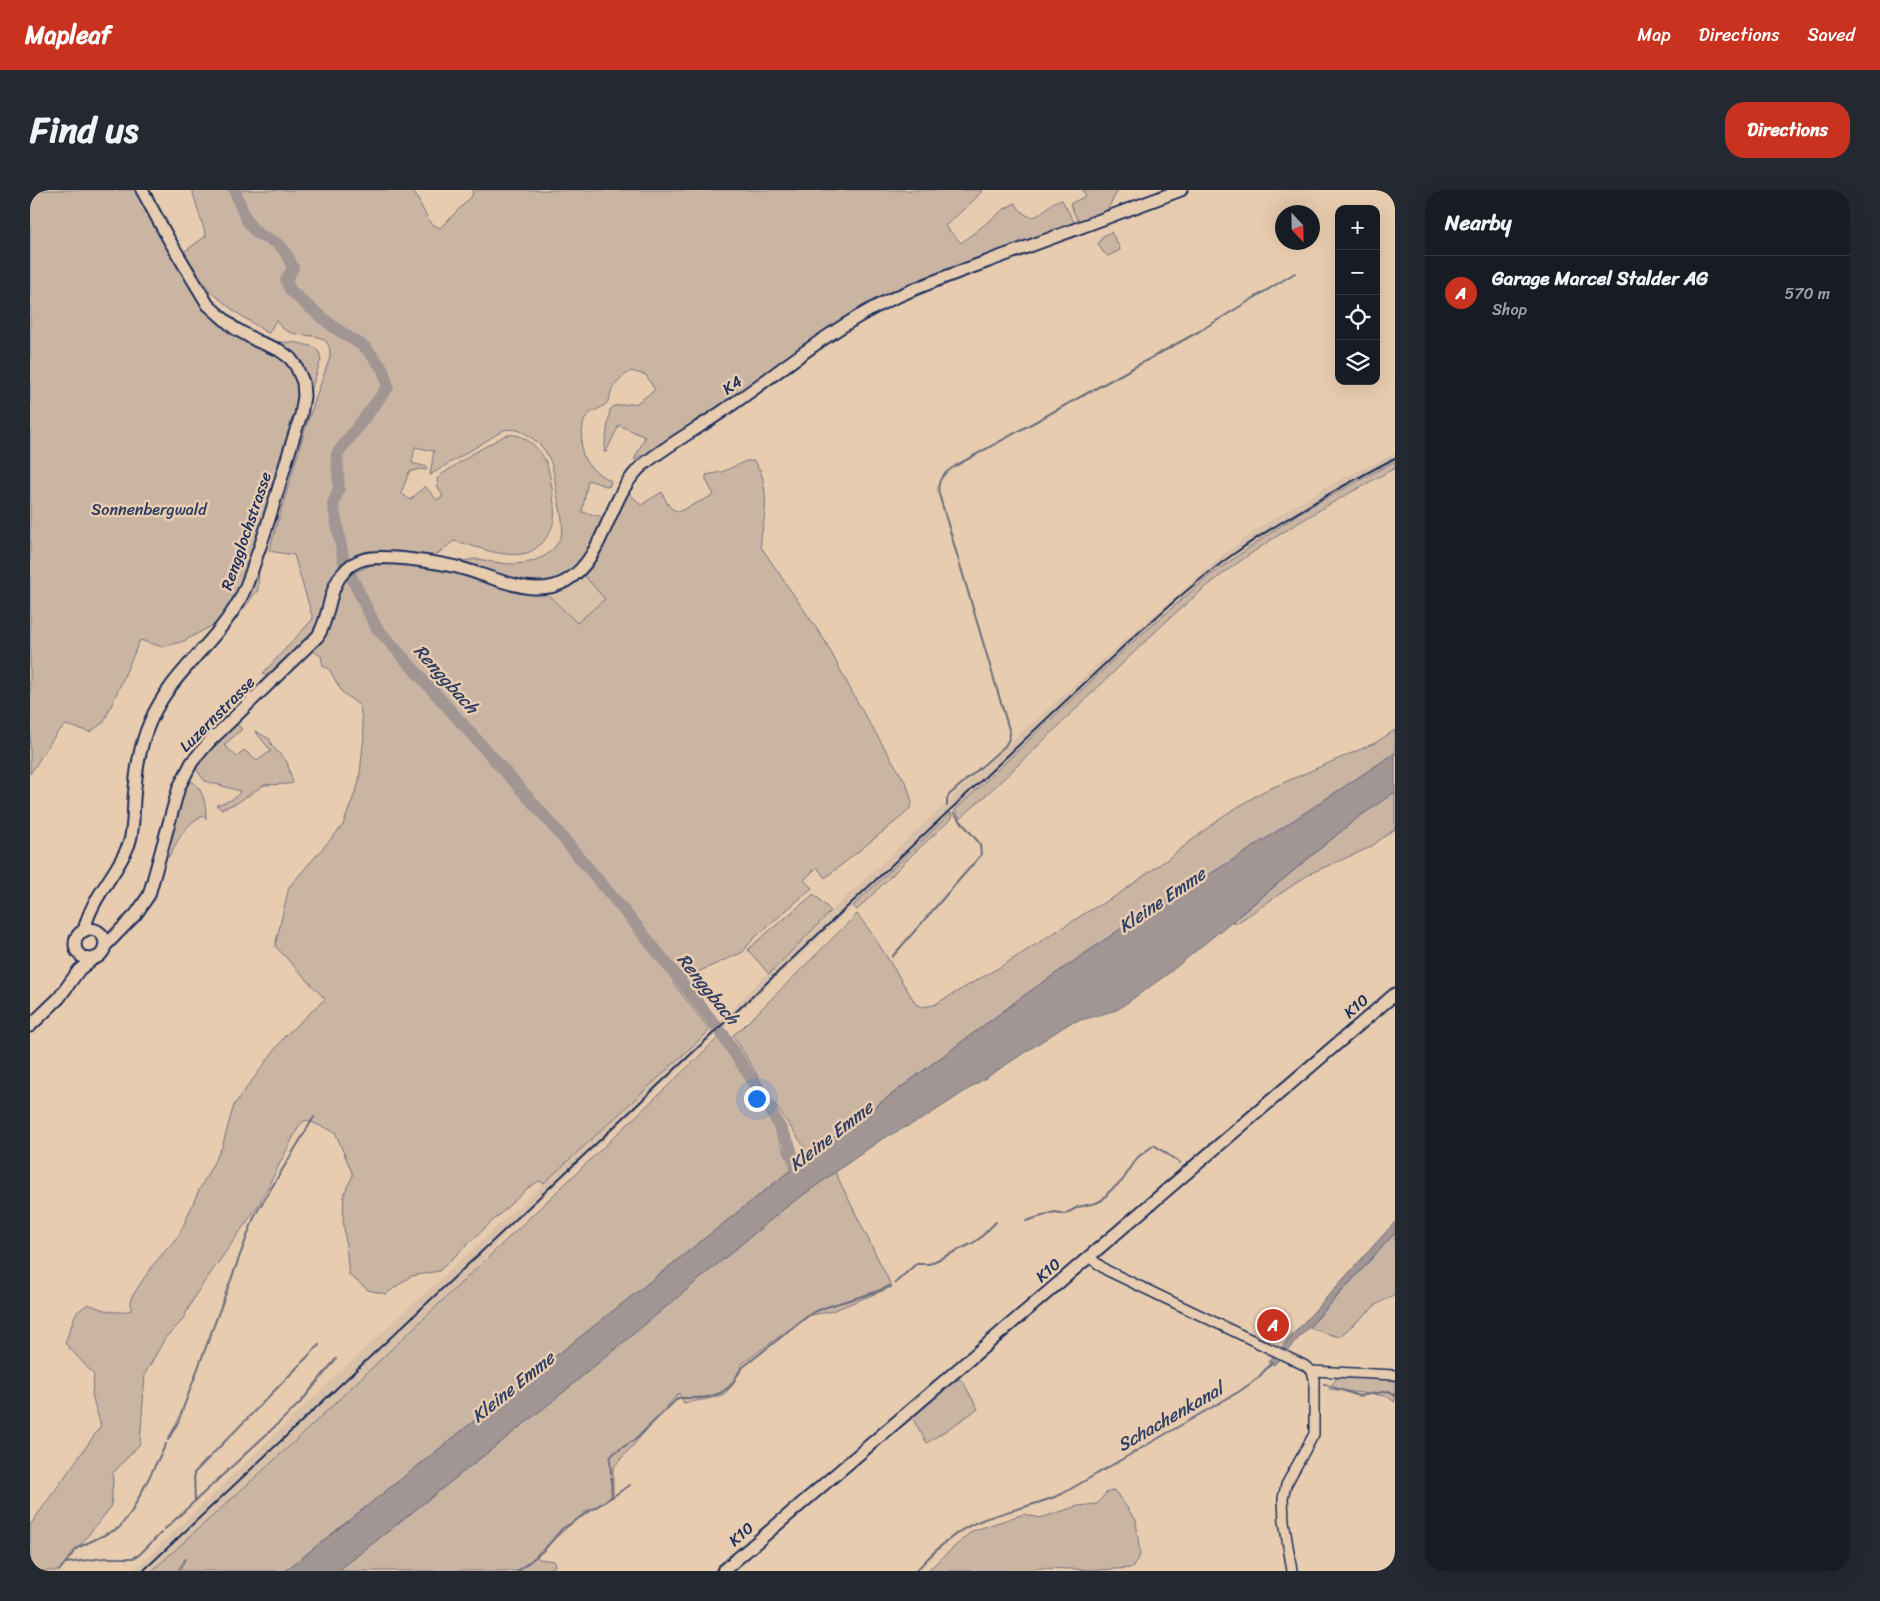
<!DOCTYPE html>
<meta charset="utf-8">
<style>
body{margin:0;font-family:Sriracha,sans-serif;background:#242831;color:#f1f3f6}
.controls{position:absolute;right:15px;top:15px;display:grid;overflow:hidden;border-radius:10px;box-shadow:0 5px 20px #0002}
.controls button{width:45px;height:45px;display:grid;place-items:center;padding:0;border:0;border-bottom:1px solid #363941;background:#171b24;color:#f1f3f6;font:25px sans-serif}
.compass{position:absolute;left:1245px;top:15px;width:45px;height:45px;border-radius:50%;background:#171b24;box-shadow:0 5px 20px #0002;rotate:158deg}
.you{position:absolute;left:726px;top:908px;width:18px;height:18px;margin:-12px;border:4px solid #fff;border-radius:50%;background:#1a73e8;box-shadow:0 0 0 8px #1a73e833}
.badge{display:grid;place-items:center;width:32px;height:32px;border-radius:50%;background:#c8321e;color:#fff;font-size:16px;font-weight:700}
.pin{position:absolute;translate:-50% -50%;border:2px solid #fff;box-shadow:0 1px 5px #0006}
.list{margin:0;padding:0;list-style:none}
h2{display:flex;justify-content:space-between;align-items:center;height:65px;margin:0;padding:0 20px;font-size:21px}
h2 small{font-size:16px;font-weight:400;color:#9ea1a6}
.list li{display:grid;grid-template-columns:32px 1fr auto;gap:15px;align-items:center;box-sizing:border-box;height:75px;padding:0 20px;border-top:1px solid #363941}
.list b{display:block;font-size:19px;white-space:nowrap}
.list p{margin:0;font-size:16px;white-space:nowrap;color:#9ea1a6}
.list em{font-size:16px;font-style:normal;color:#9ea1a6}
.icon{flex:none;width:28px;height:28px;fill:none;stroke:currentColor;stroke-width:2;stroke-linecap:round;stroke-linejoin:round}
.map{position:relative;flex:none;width:1365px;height:1381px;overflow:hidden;border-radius:20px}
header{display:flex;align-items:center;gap:30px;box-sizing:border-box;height:70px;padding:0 25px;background:#c8321e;color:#fff}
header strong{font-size:24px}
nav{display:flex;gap:28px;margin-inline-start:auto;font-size:18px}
.intro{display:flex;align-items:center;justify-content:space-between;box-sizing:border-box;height:120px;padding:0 30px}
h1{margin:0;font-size:35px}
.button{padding:12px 22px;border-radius:20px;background:#c8321e;color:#fff;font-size:18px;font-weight:700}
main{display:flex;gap:30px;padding:0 30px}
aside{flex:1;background:#171b24;border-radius:20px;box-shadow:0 5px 20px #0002}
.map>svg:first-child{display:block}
.built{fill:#d9c0a9}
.green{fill:#cab5a3;stroke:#727280}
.water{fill:#a19694;stroke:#6b6d7e}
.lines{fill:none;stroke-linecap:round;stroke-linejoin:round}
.stream{stroke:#6b6d7e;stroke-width:2}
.river{stroke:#a19694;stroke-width:12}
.minor-casing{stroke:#1b2f5e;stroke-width:12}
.major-casing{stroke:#1b2f5e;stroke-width:15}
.minor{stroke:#e8ccaf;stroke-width:9}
.major{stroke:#e8ccaf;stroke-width:11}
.rail{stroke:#1b2f5e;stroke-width:2}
.labels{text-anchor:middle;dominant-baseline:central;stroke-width:5;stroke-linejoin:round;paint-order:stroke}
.street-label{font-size:16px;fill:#1b2f5e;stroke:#e8ccaf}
.park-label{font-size:16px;fill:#2c3c65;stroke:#e8ccaf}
.water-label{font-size:18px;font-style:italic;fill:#2f3e66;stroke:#e8ccaf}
</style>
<header>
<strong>Mapleaf</strong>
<nav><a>Map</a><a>Directions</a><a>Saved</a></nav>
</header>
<div class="intro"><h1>Find us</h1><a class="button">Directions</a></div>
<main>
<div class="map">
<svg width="1365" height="1381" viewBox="0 0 1365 1381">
<rect width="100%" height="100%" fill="#e8ccaf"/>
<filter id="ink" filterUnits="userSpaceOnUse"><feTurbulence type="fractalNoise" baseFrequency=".02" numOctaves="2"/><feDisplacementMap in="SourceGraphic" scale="10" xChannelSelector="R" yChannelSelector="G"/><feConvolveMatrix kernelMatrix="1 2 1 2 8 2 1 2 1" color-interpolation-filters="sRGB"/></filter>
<g filter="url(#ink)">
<g class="built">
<polygon points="1365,263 1365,271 1296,307 1241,341 1179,386 1130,427 478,1040 441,1083 263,1253 122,1381 103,1381 316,1176 680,840 801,721 984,549 1081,462 1194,364 1233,335 1297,296"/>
<polygon points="552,383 575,409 547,433 518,405 510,402"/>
</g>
<g class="green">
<polygon points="0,0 115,0 176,107 225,145 237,151 269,153 284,157 289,162 291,169 230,360 228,400 214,418 154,451 133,457 110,450 74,532 60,542 36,535 26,544 0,584"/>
<path d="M162,0h221l17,33 10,5 32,-32 1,-6h510l-8,9 -30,27 16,17 42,-33 12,-7c23,33 29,-4 47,-3l12,22 -1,4 -168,64 -259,166h-6l-6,4 11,-23 -26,-12 -13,27h-2l6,-42 4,-4 23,-3 18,-13 -9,-15 -15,-4c-7,5 -14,9 -18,16 -3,6 -3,14 -8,18 -5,4 -12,5 -17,10 -5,4 -5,12 -6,18 -3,28 6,35 29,48l-2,6 -21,-7 -6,32 22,5c-7,17 -15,36 -28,50 -29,33 -87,6 -122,-5 8,0 15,-3 23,-3 6,0 12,3 18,3 14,3 32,3 45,-4 9,-3 18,-13 21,-22 4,-11 -1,-26 -3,-37 -5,-26 -3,-44 -26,-61 -9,-7 -16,-10 -28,-8l-74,45 4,-24 -19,-4 -3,16 15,4 -1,3 -7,-1 -10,3 -8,21 9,7 15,-14 12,14 6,-3 -5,-10 -1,-8 4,-4 31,-21 32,-18c17,-6 35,11 42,26 4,9 10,47 8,57 -2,15 -16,33 -32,35 -24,3 -45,-8 -68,-13 -9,6 -15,14 -26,17l-78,3 -32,67 -9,12 -41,38 -5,-5 50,-54 -19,-64 -25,-4 37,-125 24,-69c2,-36 -40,-9 -54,-37l-7,13 -3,-1 -32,-21 -25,-21 -25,-38 22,-16z"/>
<polygon points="1053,0 1088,0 1075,24 1054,32 1047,29 1040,14 1056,6"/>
<polygon points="1081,42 1089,56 1090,60 1078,66 1073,62 1068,54 1073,46"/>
<path d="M716,271h8l3,3 1,5h2c5,16 7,34 4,51 -1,9 -4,17 -3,27l64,94 36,68 46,76 5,17 -2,6 -5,6 -80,64 -8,-11 -13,13 8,8 -59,51 -10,13 -70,31 37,47 -166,153 -5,-2 -11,7 -89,83 -28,5 -25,18 -18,-4 -19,-15 -6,-58 1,-23 9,-19 -18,-43 -29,-12 -6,4 -42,82 -62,88 -14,27 -17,17 -20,36 -5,70 -28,30 1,6 -2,27 -52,64h-29v-46l71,-99 -9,-31 2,-20 -29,-32 11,-30 12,-9c15,6 28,11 43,6v-12l22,-33 26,-30 20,-45 23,-43 12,-42 51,-69 40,-37 -50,-53 14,-59 54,-62 16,-43 5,-46 -4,-30 -18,-14 -13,-23 -6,-3 -2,-10 -8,-5 12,-16 18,-52 8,-9 20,-9h15l4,-2 45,4 105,25 8,3 29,28 28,-24 -23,-26 45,-82 14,14 21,-13c4,9 7,19 18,19l34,-16 -8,-15v-5l16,-3z"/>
<path d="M1365,271v7c-66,36 -131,72 -189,119 -41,33 -76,70 -114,106 -43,43 -87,85 -131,125l-6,-8 171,-162 83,-72 90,-63z"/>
<path d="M205,534l3,1 4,4 -18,16 13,12 7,-7 13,11 14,-10 -16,-20 15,8 2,7 15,16 6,21 -4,1 -25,1 -27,18 -16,6 -5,-4c8,-2 21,-6 24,-14l-35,-10 -9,-12v-6z"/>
<polygon points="1365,540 1365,563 1214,663 1089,740 996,804 780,965 741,909 703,845 711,839 827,724 843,745 886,814 891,817 904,815 975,774 1057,722 1086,706 1143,665 1190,628 1232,602 1345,553"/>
<path d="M162,591c12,10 14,23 14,38l-2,-3c-18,5 -27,27 -36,42l-2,-2 13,-56 7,-17z"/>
<polygon points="1365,602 1365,639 1339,658 1281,683 1207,733 1202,732 1326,629"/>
<polygon points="921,623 922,626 919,631 885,662 827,720 823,716"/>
<polygon points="784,704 801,721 739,784 718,760 726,752"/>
<polygon points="688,848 735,918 762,979 255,1381 149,1381 156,1368 147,1381 122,1381 263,1253"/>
<polygon points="805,982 862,1097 802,1121 777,1126 712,1174 703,1195 694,1204 683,1208 654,1213 649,1203 583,1278 583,1303 577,1311 555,1322 506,1365 509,1369 524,1371 525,1376 514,1381 308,1381 519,1214 755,1018"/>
<polygon points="1365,1043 1365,1104 1346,1115 1309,1147 1279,1138"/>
<polygon points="1308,1186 1365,1190 1365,1212 1356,1206 1299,1199"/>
<polygon points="925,1189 930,1189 933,1192 948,1219 897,1253 881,1226"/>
<polygon points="1084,1300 1106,1330 1110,1365 1102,1378 1069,1380 1009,1378 998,1381 897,1381 942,1341 994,1324 1010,1328 1048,1316 1067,1314 1076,1303"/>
</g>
<g class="water">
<polygon points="1365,563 1365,602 1326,629 1139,783 1087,820 1040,833 894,928 852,949 755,1018 519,1214 308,1381 255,1381 762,979 996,804 1089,740 1214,663"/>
<polygon points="1365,1032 1365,1043 1244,1175 1238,1172"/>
</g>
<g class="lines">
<g class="stream">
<path d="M917,616v-7l2,-4 56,-49 4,-7 1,-6 -71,-239c-3,-15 6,-22 18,-29l241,-133 97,-59"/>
<polyline points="862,767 951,665 950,654 924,623"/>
<polyline points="996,1031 1025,1022 1035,1024 1048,1017 1066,1013 1072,1010 1080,1001 1092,991 1108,967 1124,955 1150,973"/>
<polyline points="865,1093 886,1074 899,1074 943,1053 950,1048 966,1032"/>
<polyline points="1294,1194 1329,1206 1359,1201 1365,1206"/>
<polyline points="138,1250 148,1232 225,1025 284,927"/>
<path d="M581,1284l-1,-16 4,-5 22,-14 42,-41c18,0 37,2 51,-11 5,-5 9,-14 14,-20l69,-54c25,-12 53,-15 78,-27"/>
<polyline points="582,1307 600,1295"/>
<polyline points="165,1311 164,1283 289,1155"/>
<polyline points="135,1339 270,1213 306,1169"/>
<polyline points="36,1373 74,1368 103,1368 109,1365 131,1343"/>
<polyline points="29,1381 47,1358 89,1338 102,1321 136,1254"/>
<polyline points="488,1381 514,1360 532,1339 582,1307 581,1288"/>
<path d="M886,1381c19,-21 40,-41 66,-51 27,-10 55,-15 80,-26l178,-103 18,-13 14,-16"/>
</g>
<path class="river" d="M205,0c5,15 11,36 25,45 3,2 8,3 11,5 12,5 17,16 22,28l-7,12 4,10 19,17 26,21 31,20 17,21 5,18 -51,67 2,34 -6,16 11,58 32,65 166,186 94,112 88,111 44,69 21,39 11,37"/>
<defs>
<g id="minor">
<polyline points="1059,1067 1076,1080 1274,1175 1282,1181 1365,1185"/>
<polyline points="1262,1381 1254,1331 1253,1308 1256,1295 1284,1244 1284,1189 1282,1181"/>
</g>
<g id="major">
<circle cx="60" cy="754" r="15"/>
<path d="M54,741c7,-34 33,-56 45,-87 5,-14 4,-30 5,-45 2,-26 5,-52 16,-77 20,-48 64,-77 89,-121 8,-14 13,-30 18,-46 17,-46 28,-94 44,-140l3,-19 -1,-14 -7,-16 -6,-8 -11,-8 -22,-9 -23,-13 -26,-23 -40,-67 -26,-48"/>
<path d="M74,757l32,-33 13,-19 30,-108 13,-25 17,-20 109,-106c12,-19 10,-46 25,-63 5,-7 14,-12 22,-14 20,-5 79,4 99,10 32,9 71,30 102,12 41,-24 42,-88 78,-117 25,-20 53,-35 79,-53 54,-37 104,-80 162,-109 40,-19 82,-33 123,-48 58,-21 116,-43 173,-64"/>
<polyline points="0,836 29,808 49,780 64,768"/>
<polyline points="693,1381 1365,804"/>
</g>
</defs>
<use href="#minor" class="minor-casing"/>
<use href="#major" class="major-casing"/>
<use href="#minor" class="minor"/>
<use href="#major" class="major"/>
<path class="rail" d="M113,1381l984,-928c35,-31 70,-63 108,-90 51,-36 105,-66 160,-95"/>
</g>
</g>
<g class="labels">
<g class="street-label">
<text transform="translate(702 195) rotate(-36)">K4</text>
<text transform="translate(216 341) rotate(-71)">Rengglochstrasse</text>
<text transform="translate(187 524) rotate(-45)">Luzernstrasse</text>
<text transform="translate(1326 816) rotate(-41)">K10</text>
<text transform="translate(1018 1080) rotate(-41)">K10</text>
<text transform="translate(711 1344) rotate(-41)">K10</text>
</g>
<g class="park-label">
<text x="119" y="319">Sonnenbergwald</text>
</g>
<g class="water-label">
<text transform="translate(416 489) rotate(48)">Renggbach</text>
<text transform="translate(1132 710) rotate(-34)">Kleine Emme</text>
<text transform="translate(678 799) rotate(51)">Renggbach</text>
<text transform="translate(801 946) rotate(-38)">Kleine Emme</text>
<text transform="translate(483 1197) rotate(-39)">Kleine Emme</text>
<text transform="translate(1140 1227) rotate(-30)">Schachenkanal</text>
</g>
</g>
</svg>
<div class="controls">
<button>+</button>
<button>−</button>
<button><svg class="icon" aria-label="locate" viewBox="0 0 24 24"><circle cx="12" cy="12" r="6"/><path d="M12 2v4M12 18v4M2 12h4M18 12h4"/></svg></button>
<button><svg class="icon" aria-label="layers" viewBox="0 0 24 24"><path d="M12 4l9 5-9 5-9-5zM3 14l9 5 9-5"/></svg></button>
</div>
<svg class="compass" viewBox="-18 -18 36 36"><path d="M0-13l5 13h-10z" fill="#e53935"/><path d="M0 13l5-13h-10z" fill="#9ea1a6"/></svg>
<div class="you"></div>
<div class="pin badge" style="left:1243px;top:1135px">A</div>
</div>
<aside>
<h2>Nearby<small></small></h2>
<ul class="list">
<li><span class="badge">A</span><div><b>Garage Marcel Stalder AG</b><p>Shop</p></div><em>570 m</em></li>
</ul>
</aside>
</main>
